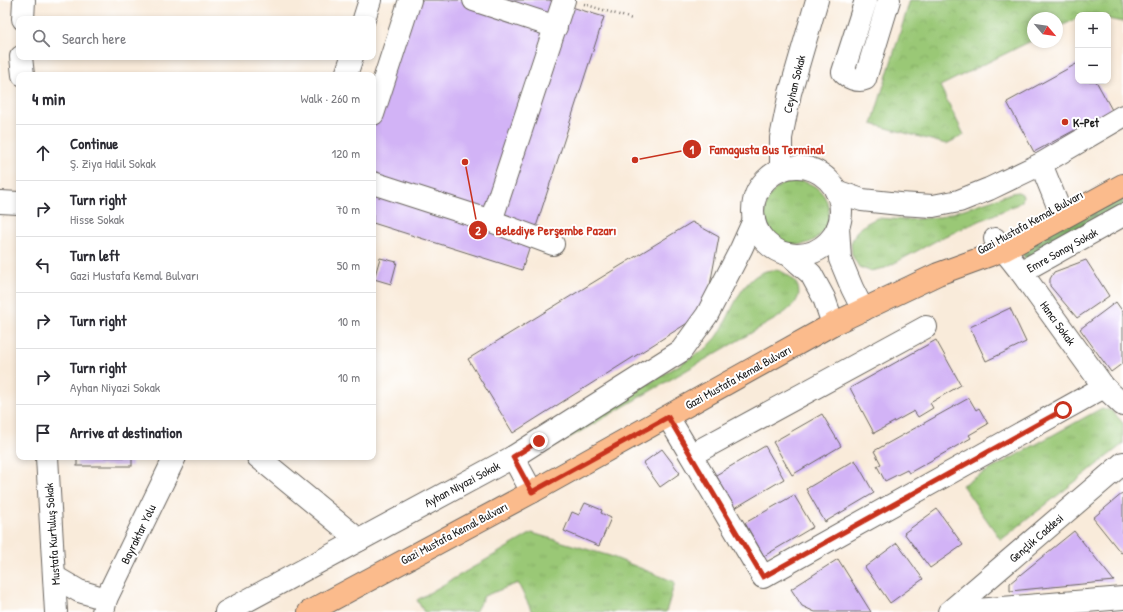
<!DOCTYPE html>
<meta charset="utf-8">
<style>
body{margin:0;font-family:"Patrick Hand",sans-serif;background:#f2f2f3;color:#2b2b33}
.controls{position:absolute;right:12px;top:12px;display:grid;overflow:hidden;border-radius:8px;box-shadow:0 2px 6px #0003}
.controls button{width:36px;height:36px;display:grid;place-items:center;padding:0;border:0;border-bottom:1px solid #e1e1e2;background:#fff;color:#2b2b33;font:20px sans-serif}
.compass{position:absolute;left:1027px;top:12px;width:36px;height:36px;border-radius:50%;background:#fff;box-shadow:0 2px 6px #0003;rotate:119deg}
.stop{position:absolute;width:12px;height:12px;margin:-9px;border:3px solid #c8321e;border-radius:50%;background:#fff}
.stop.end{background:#c8321e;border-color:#fff;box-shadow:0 1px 4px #0008}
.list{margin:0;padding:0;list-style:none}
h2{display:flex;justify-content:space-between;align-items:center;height:52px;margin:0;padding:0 16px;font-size:17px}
h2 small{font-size:13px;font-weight:400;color:#7c7c81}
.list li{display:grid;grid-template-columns:26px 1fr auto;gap:12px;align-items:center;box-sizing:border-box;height:56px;padding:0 16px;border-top:1px solid #e1e1e2}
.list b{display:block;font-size:15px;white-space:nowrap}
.list p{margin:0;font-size:13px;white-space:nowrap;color:#7c7c81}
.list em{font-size:13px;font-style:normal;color:#7c7c81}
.icon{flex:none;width:22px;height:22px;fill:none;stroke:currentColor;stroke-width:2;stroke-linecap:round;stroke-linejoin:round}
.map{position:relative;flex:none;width:1123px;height:612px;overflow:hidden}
.search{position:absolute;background:#fff;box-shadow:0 2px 6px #0003;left:16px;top:16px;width:360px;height:44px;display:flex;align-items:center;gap:10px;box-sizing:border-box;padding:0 14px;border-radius:8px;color:#7c7c81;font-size:15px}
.panel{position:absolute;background:#fff;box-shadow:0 2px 6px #0003;left:16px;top:72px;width:360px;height:388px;border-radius:8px}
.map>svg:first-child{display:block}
.grass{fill:url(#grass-tufts);stroke:#5b7249}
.forest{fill:url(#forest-firs);stroke:#4c6442}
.park{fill:url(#park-crowns);stroke:#5b7249}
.building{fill:#d2b3f6}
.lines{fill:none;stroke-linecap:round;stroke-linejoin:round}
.minor-casing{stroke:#69645e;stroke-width:24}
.major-casing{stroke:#69645e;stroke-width:24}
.path{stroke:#69645e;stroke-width:2.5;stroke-dasharray:1 3;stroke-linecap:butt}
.minor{stroke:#fff;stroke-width:22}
.major{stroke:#fbbb8c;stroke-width:22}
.route{stroke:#c8321e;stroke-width:5}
.poi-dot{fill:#c8321e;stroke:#fff;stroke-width:1.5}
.labels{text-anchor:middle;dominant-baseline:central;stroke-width:4;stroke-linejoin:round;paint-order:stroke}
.street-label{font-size:12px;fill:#1c1c1c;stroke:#fff}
.poi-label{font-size:12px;font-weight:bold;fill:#1c1c1c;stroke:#fff;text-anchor:start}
.leader{fill:none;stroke:#c8321e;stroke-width:1.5}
.callout-dot{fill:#c8321e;stroke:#fff;stroke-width:1.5}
.mark-label{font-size:12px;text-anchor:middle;font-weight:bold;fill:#fff}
.callout-label{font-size:13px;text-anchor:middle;font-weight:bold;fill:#c8321e;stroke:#fff;stroke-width:4;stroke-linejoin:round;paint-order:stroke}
</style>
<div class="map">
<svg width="1123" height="612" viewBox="0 0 1123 612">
<defs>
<pattern id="grass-tufts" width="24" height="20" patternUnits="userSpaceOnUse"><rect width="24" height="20" fill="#9ac876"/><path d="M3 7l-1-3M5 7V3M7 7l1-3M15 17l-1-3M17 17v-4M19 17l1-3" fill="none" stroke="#84ab66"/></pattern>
<pattern id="forest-firs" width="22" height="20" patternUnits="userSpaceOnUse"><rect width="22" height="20" fill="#7bac67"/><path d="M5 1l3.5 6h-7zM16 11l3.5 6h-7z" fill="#648b54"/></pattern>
<pattern id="park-crowns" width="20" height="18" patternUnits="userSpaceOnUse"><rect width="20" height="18" fill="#9ac876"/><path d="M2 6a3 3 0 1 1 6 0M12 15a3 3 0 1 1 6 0" fill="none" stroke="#84ab66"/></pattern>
</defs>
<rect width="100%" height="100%" fill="#fff"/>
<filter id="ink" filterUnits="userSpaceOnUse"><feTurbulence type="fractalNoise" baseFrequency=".025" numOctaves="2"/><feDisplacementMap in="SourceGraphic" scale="8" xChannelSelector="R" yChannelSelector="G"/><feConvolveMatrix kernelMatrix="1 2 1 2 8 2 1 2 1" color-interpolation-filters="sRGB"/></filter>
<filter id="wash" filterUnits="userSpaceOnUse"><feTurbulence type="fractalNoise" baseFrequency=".012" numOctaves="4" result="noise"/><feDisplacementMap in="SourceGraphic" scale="16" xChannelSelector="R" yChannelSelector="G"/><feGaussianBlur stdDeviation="0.9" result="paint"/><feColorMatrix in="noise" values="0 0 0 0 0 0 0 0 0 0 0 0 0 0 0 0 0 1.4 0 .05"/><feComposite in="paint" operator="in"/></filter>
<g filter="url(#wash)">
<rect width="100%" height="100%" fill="#f9ebda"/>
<g class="grass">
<circle cx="797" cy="213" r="32"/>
<polygon points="1018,192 1022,194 1023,197 1022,201 1016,205 945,236 885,268 870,271 859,267 852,255 851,243 856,232 867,223 877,218 906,220 940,217 1012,193"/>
<path d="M778,270c18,7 30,23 12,38 -4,4 -9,7 -13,10l-227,131 -7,-2 164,-99c4,-5 9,-9 12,-14 13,-21 21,-55 47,-63 4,-1 9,-1 12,-1z"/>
<polygon points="1102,408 1112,411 1123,423 1123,444 1001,540 962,485"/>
<polygon points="532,533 610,556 675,582 666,612 532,612 518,583 484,596 475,612 424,612 417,600"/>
</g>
<polygon class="forest" points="1123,190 1123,207 1026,260 1017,246"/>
<polygon class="park" points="910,0 1123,0 1123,22 1108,19 1108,15 1086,14 1078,15 1078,18 1057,28 1057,18 1033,18 1033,40 940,86 964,135 946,144 872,124"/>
<g id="blocks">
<g class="building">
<polygon points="406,0 549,0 604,17 522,270 373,223 373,101"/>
<polygon points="1078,63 1078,81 1096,81 1112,110 1034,152 1007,102"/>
<polygon points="692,222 719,237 705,312 513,433 468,359"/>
<polygon points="380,258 397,262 391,284 374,279"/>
<polygon points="1086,260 1109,296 1077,318 1050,286 1050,279 1054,272"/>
<polygon points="1116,302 1123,312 1123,363 1111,372 1080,329"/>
<polygon points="1010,308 1026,342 986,361 970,327"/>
<polygon points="936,340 961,385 930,403 933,408 918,417 914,411 874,433 850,388"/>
<polygon points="969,398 976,410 979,408 988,424 969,435 971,438 909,473 907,470 885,481 877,466 881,464 874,451"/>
<polygon points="822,414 841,446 792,475 773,442"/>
<polygon points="765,446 784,479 735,508 716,475"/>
<polygon points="662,449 680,473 660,487 643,463"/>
<rect x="77" y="457" width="55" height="9"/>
<polygon points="855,460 874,493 825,522 806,489"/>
<polygon points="1123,493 1123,552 1121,553 1093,518"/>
<polygon points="794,495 813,527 764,556 745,523"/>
<polygon points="585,503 602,510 601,513 611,518 599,546 564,531 572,512 579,515"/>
<polygon points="937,509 963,545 930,568 904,533"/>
<polygon points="1074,531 1114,581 1010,591 1010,583"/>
<polygon points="897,543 923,579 890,603 865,567"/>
<polygon points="838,559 871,612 815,612 802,606 791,589"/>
</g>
</g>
</g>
<g filter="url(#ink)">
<use href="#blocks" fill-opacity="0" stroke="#69645e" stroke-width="1"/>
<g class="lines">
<defs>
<g id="minor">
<polyline points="474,0 556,27"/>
<path d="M866,0l-23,72c5,6 15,10 22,7l24,-79"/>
<polyline points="23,19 24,0"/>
<polyline points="364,19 370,0"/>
<polyline points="21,57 23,75"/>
<polyline points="346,75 352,57"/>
<polyline points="373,114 410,0"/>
<polyline points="1041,164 1058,206"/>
<circle cx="797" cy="211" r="44"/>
<polyline points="781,170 781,138 790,93 817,0"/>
<polyline points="373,183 491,221 553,244"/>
<polyline points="836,191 862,200 900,204 933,206 959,201 989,189 1041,164 1123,116"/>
<polyline points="0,202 19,203"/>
<polyline points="491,221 564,0"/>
<polyline points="838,227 840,259 852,288 863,310"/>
<polyline points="995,239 1021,272 1104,387 1123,405"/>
<polyline points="788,254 811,274 824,298 833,324"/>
<polyline points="1021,272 1123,215"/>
<polyline points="668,417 763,577 1104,387"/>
<polyline points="691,455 926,327"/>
<polyline points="47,457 56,612"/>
<polyline points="258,457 359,540"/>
<polyline points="513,457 532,492"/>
<polyline points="55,577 79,591 106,599"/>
<polyline points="955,608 977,610 1123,598"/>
<polyline points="103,612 106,599 175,457"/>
<polyline points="226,612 513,457 681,351 707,315 741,249 754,220"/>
<polyline points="949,612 1123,463"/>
</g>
<polyline id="major" points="309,612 532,492 833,324 938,274 1004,250 1123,185"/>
</defs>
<use href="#minor" class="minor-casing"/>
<use href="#major" class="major-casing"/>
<polyline class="path" points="584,4 632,19"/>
<use href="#minor" class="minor"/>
<use href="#major" class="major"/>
</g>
</g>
<g class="lines" filter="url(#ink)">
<polyline class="route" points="539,441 513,457 532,492 668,417 763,577 1063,410"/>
</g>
<circle class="poi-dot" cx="1065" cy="122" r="4"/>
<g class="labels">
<g class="street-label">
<text transform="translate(794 84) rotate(-76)">Ceyhan Sokak</text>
<text transform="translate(1030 222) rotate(-29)">Gazi Mustafa Kemal Bulvarı</text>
<text transform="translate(1062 250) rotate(-29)">Emre Sonay Sokak</text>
<text transform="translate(1058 323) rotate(54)">Hancı Sokak</text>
<text transform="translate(738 377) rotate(-29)">Gazi Mustafa Kemal Bulvarı</text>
<text transform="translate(462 484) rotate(-28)">Ayhan Niyazi Sokak</text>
<text transform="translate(454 533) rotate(-28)">Gazi Mustafa Kemal Bulvarı</text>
<text transform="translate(52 534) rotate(-94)">Mustafa Kurtuluş Sokak</text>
<text transform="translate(138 534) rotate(-64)">Bayraktar Yolu</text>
<text transform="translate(1036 538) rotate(-41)">Gençlik Caddesi</text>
</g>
<g class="poi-label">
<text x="1073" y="122">K-Pet</text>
</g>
</g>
<path class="leader" d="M635 160L692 149M465 162L478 230"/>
<g class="callout-dot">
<circle cx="635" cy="160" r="4"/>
<circle cx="465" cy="162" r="4"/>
<circle cx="692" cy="149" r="10"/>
<circle cx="478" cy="230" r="10"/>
</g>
<g class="mark-label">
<text x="692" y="154">1</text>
<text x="478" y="235">2</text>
</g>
<g class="callout-label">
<text x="767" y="154">Famagusta Bus Terminal</text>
<text x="556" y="235">Belediye Perşembe Pazarı</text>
</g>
</svg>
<div class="controls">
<button>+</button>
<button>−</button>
</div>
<svg class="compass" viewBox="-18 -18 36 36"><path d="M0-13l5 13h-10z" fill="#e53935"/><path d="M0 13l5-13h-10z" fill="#7c7c81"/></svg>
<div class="stop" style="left:1063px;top:410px"></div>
<div class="stop end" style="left:539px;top:441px"></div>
<div class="search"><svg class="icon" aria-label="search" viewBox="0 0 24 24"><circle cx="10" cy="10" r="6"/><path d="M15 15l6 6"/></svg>Search here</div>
<section class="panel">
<h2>4 min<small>Walk · 260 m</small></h2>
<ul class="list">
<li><svg class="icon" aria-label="ahead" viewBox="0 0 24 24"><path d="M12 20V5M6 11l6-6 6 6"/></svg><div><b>Continue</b><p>Ş. Ziya Halil Sokak</p></div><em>120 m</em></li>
<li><svg class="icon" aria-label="right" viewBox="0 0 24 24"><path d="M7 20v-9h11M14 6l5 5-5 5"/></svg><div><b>Turn right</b><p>Hisse Sokak</p></div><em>70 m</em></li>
<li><svg class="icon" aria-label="left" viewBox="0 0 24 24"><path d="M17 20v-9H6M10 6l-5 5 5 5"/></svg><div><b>Turn left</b><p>Gazi Mustafa Kemal Bulvarı</p></div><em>50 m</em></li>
<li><svg class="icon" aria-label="right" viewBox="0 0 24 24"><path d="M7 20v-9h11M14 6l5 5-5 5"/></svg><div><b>Turn right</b></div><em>10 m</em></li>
<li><svg class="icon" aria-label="right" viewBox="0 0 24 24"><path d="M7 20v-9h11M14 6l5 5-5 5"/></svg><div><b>Turn right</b><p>Ayhan Niyazi Sokak</p></div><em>10 m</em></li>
<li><svg class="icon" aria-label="arrive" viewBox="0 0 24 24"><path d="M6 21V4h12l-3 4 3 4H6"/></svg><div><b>Arrive at destination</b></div></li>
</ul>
</section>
</div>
